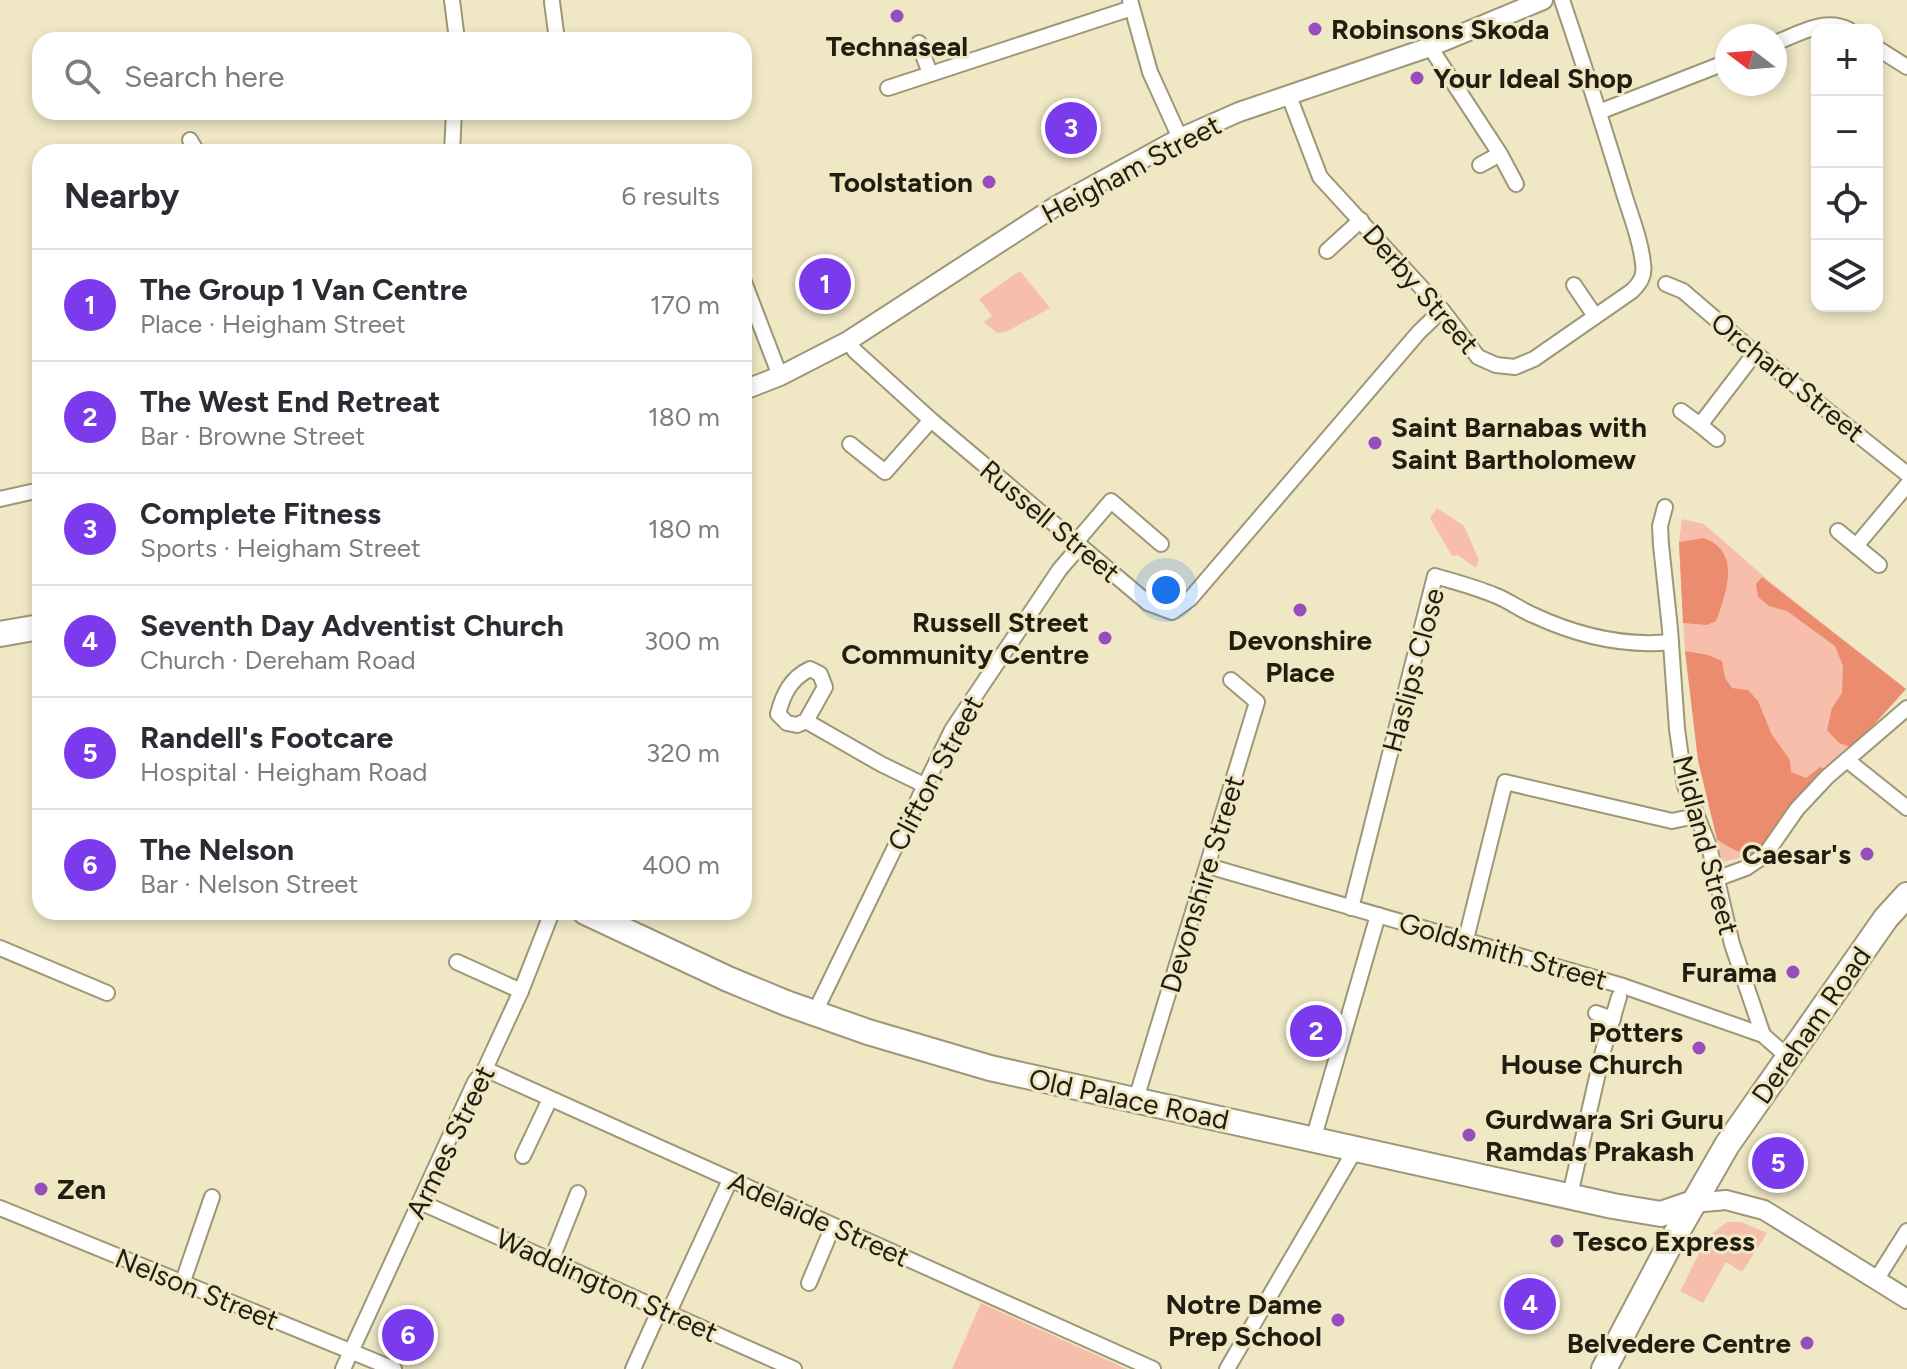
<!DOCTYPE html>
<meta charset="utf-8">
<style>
body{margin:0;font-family:Figtree,sans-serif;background:#f7f7f7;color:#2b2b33}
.controls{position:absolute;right:24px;top:24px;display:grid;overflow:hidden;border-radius:16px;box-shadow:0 4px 12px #0003}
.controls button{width:72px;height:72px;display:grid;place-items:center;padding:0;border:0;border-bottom:2px solid #e1e1e2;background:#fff;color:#2b2b33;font:40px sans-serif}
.compass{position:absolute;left:1715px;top:24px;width:72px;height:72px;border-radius:50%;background:#fff;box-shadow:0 4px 12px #0003;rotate:286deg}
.you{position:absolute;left:1166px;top:590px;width:28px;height:28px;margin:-20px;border:6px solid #fff;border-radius:50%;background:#1a73e8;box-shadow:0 0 0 12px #1a73e833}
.badge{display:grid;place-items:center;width:52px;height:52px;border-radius:50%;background:#7c3aed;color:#fff;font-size:26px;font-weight:700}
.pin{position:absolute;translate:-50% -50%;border:4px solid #fff;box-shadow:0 2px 8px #0006}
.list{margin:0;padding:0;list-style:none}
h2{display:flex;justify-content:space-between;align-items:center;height:104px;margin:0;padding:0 32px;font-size:34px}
h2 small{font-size:26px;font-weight:400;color:#7c7c81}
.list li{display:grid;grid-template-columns:52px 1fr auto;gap:24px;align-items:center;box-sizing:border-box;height:112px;padding:0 32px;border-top:2px solid #e1e1e2}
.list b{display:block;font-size:30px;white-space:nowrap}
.list p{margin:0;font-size:26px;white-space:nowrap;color:#7c7c81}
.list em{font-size:26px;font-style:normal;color:#7c7c81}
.icon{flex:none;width:44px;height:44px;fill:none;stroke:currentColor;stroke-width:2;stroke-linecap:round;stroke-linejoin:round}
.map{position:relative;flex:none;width:1907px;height:1369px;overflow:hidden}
.search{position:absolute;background:#fff;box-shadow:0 4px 12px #0003;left:32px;top:32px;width:720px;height:88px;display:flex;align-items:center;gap:20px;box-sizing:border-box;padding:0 28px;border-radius:24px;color:#7c7c81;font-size:30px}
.panel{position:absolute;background:#fff;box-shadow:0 4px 12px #0003;left:32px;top:144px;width:720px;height:776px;border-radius:24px}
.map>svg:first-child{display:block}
.green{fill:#f7beac}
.forest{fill:#eb8c6f}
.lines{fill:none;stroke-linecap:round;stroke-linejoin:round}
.minor-casing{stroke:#9e9677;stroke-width:18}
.tertiary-casing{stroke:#9e9677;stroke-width:22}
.primary-casing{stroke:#9e9677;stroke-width:28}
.minor{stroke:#fff;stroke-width:14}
.tertiary{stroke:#fff;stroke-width:18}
.primary{stroke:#fff;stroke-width:24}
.poi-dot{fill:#984dbf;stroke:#f0e7c5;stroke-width:3}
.labels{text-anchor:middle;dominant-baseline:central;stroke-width:6;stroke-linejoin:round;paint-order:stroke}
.poi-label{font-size:28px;font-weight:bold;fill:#211e11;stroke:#f0e7c5;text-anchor:end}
.street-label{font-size:28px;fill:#211e11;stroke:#f0e7c5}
</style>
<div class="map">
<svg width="1907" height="1369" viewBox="0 0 1907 1369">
<rect width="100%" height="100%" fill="#f0e7c5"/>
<g class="green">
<polygon points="1020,271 1050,308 1006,332 997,333 984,322 992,316 979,299"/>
<polygon points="1437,508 1464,526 1479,560 1476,568 1458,555 1452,556 1430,518"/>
<polygon points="1682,519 1704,524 1769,581 1906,689 1755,854 1722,862 1698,760 1685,651 1679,542"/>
<path d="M1728,1222h13l26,11 -25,39 -16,-10 -23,41 -23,-12c13,-22 24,-58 48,-69z"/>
<polygon points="981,1303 1127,1369 952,1369"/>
</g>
<g class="forest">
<path d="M1704,538c37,14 23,53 12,83l-9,4 -24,-2 -4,-81z"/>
<polygon points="1762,577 1906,689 1853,748 1839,743 1827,730 1832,708 1842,693 1843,666 1835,646 1787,611 1769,606 1758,597 1756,584"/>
<path d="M1685,651l23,4 14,6 3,17 7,10 16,2 10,11 14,34 18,25 1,12 15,6 14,-11 8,4 -64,80c-17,6 -33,-1 -47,-12l-19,-79z"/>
</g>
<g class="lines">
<defs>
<g id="minor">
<polyline points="452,0 457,40"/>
<polyline points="1130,0 1150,72 1180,138"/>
<polyline points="552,2 557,40"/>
<polyline points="919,43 930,74"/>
<path d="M1775,43c24,-9 50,-26 74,-13"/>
<polyline points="1430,47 1500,154 1516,184"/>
<polyline points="1877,48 1907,67"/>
<polyline points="888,88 1132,8"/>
<path d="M1289,96l31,81 122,133 36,47 18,8 19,2 19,-8 98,-68c8,-8 13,-15 11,-27 -2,-25 -14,-52 -21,-77 -19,-62 -39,-125 -60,-187"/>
<polyline points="1599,112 1727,62"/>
<polyline points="190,140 197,152"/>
<polyline points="452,152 454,112"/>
<polyline points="1480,165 1500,154"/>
<polyline points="1327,251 1361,220"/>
<polyline points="744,282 780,376"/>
<polyline points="1666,284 1683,291 1755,353 1907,474"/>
<polyline points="1574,285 1595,316"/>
<polyline points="848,341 855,351 931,420 1148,603 1172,612 1190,599 1419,332 1442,310"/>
<polyline points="1681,411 1700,425 1755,353"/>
<polyline points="1700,425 1717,439"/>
<polyline points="850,444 885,472 931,420"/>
<polyline points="0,499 40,490"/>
<polyline points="1665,507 1660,526 1661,545 1670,629 1677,729 1685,786 1709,846 1732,944 1763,1035"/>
<polyline points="1838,531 1856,546 1907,485"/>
<polyline points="1076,542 1111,501 1161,544"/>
<polyline points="1856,546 1879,565"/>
<path d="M810,669l10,5 5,13 -19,34 -9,4 -10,-2 -9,-9c5,-20 13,-36 32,-45z"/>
<polyline points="806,721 881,764 924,785"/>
<polyline points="1847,760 1907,808"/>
<polyline points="1208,866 1623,986 1763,1035 1788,1057"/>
<polyline points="1716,879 1746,868 1765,855 1797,809 1827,777 1907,708"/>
<path d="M1351,908l84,-332c20,6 40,11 59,19 14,5 25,14 39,20 43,20 90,32 138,27"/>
<polyline points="1466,939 1505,782 1672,821 1696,816"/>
<polyline points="0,948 107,993"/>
<polyline points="457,962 521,991"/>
<polyline points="1596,1013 1613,1019"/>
<polyline points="814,1014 952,730 1060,569 1080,546"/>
<polyline points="485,1069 1153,1369"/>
<polyline points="1136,1099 1257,702 1231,680"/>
<polyline points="1313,1140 1378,915"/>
<polyline points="523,1156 550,1099"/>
<polyline points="1570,1195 1603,1051 1619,997"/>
<polyline points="420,1202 794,1369"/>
<polyline points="0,1208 394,1369"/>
<polyline points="551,1261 578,1193"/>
<polyline points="1876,1280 1907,1231"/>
<polyline points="809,1283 833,1226"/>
<polyline points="182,1284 212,1197"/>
<polyline points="668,1314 730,1180"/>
<polyline points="343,1369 475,1082 485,1069 521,991 552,912"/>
<polyline points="633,1369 660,1309"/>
<polyline points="1227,1369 1355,1150"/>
</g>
<g id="tertiary">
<polyline points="744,390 780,376 848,341 1056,206 1180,138 1239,112 1430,47 1543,0"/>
<polyline points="1693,1203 1726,1200 1764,1210 1907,1299"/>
</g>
<g id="primary">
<polyline points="0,634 40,627"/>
<polyline points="585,912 728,979 786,1003 868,1032 990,1068 1613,1206 1661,1214 1693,1203"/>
<polyline points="1604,1369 1669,1246 1727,1145 1886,918 1907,895"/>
</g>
</defs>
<use href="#minor" class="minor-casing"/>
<use href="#tertiary" class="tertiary-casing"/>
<use href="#primary" class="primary-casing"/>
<use href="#minor" class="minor"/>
<use href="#tertiary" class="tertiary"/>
<use href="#primary" class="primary"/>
</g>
<g class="poi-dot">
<circle cx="897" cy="16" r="8"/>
<circle cx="1315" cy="29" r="8"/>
<circle cx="1417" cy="78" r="8"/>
<circle cx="989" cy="182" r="8"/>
<circle cx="1375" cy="443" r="8"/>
<circle cx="1300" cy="610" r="8"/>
<circle cx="1105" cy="638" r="8"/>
<circle cx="1867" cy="854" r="8"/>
<circle cx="1793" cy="972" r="8"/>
<circle cx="1699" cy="1048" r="8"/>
<circle cx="1469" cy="1135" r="8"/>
<circle cx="41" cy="1189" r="8"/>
<circle cx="1557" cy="1241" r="8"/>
<circle cx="1338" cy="1320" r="8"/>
<circle cx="1807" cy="1343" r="8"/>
</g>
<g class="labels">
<g class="poi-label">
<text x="1331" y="29" text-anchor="start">Robinsons Skoda</text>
<text x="897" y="46" text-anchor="middle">Technaseal</text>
<text x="1433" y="78" text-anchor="start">Your Ideal Shop</text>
<text x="973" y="182">Toolstation</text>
<text x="1391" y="427" text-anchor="start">Saint Barnabas with<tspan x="1391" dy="32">Saint Bartholomew</tspan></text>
<text x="1089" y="622">Russell Street<tspan x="1089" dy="32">Community Centre</tspan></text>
<text x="1300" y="640" text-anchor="middle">Devonshire<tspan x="1300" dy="32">Place</tspan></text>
<text x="1851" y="854">Caesar's</text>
<text x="1777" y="972">Furama</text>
<text x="1683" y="1032">Potters<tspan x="1683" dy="32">House Church</tspan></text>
<text x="1485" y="1119" text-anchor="start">Gurdwara Sri Guru<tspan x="1485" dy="32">Ramdas Prakash</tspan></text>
<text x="57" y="1189" text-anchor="start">Zen</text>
<text x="1573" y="1241" text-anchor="start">Tesco Express</text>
<text x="1322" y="1304">Notre Dame<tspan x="1322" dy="32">Prep School</tspan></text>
<text x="1791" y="1343">Belvedere Centre</text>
</g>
<g class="street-label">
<text transform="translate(1131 169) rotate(-28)">Heigham Street</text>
<text transform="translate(1421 289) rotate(49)">Derby Street</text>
<text transform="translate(1788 377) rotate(39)">Orchard Street</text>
<text transform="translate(1050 521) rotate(40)">Russell Street</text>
<text transform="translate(1413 670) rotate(-75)">Haslips Close</text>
<text transform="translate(935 773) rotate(-62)">Clifton Street</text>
<text transform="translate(1706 845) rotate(75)">Midland Street</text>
<text transform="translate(1202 884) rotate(-73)">Devonshire Street</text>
<text transform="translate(1503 951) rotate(16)">Goldsmith Street</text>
<text transform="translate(1811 1025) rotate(-55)">Dereham Road</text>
<text transform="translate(1129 1099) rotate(12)">Old Palace Road</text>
<text transform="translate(450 1142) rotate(-64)">Armes Street</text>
<text transform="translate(819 1219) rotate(24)">Adelaide Street</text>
<text transform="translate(607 1285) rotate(24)">Waddington Street</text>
<text transform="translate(197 1289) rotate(22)">Nelson Street</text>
</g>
</g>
</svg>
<div class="controls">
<button>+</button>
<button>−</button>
<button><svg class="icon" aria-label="locate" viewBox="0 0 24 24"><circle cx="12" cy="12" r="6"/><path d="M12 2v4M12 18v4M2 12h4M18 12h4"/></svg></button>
<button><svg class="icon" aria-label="layers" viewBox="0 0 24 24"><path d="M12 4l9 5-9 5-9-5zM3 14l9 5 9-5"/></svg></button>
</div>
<svg class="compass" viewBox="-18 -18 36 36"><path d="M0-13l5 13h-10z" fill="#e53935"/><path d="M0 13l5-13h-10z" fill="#7c7c81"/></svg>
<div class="you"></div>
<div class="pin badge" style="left:825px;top:284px">1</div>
<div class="pin badge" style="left:1316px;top:1031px">2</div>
<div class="pin badge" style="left:1071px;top:128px">3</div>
<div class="pin badge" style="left:1530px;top:1304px">4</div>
<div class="pin badge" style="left:1778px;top:1163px">5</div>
<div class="pin badge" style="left:408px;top:1335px">6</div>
<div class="search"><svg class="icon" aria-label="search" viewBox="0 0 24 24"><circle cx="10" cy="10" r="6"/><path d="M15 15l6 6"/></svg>Search here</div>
<section class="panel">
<h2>Nearby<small>6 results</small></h2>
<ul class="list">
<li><span class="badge">1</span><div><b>The Group 1 Van Centre</b><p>Place · Heigham Street</p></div><em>170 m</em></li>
<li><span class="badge">2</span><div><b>The West End Retreat</b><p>Bar · Browne Street</p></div><em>180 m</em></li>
<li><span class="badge">3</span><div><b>Complete Fitness</b><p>Sports · Heigham Street</p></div><em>180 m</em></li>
<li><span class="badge">4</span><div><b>Seventh Day Adventist Church</b><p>Church · Dereham Road</p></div><em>300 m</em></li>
<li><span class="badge">5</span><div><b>Randell's Footcare</b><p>Hospital · Heigham Road</p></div><em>320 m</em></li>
<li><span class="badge">6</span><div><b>The Nelson</b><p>Bar · Nelson Street</p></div><em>400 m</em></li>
</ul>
</section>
</div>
